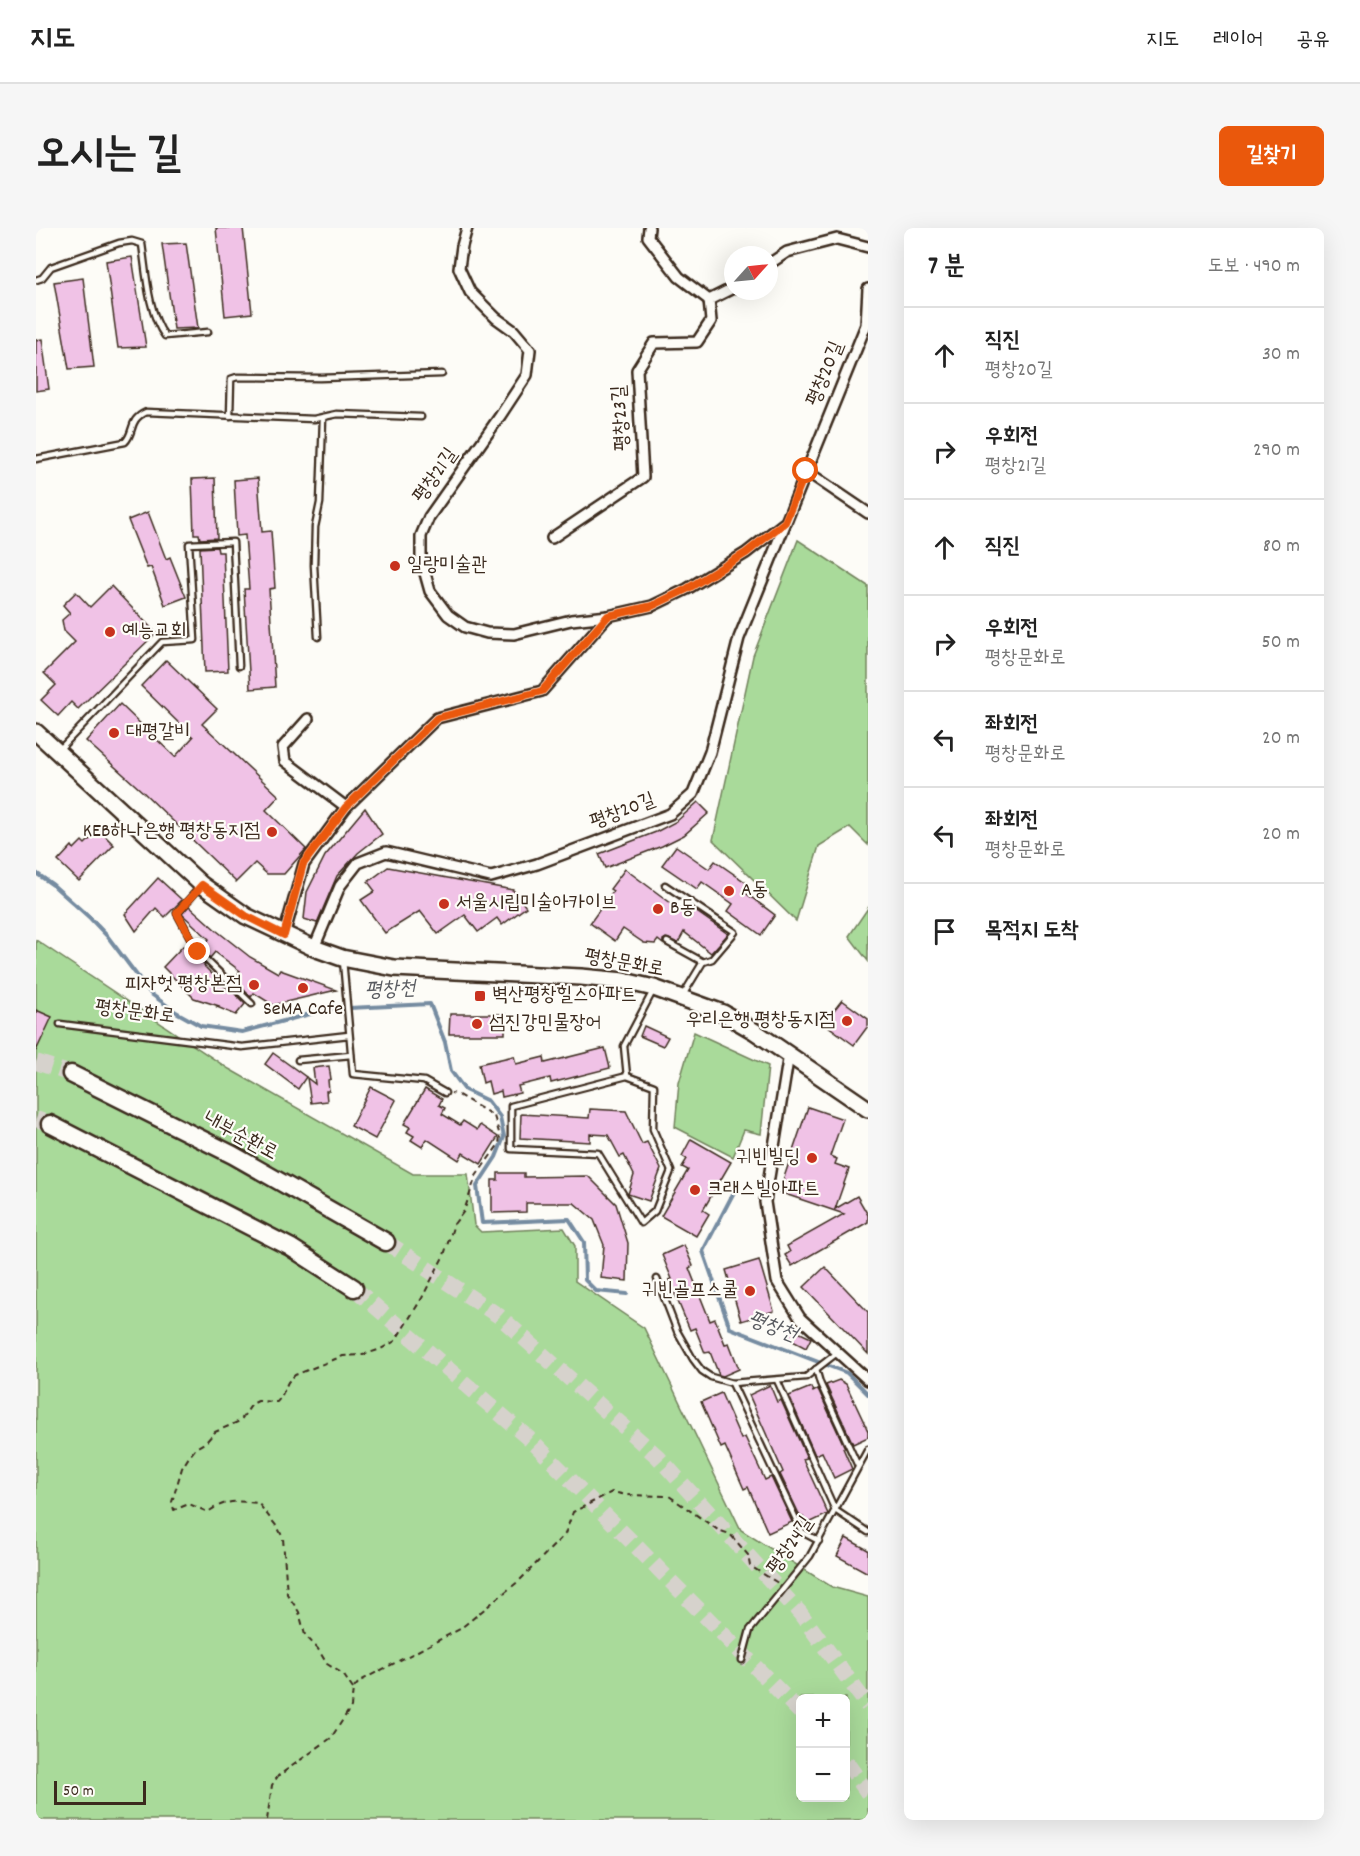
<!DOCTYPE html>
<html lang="ko">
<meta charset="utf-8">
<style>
body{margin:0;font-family:Dekko,"Poor Story",sans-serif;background:#f6f6f6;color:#222}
.controls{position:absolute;right:18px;bottom:18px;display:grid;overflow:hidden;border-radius:9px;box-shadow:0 6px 24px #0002}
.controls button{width:54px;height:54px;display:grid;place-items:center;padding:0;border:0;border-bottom:2px solid #e0e0e0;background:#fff;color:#222;font:30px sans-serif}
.compass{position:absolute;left:688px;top:18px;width:54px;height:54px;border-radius:50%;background:#fff;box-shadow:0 6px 24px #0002;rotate:63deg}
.scale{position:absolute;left:18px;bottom:15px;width:92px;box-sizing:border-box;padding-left:6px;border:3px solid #3b2a1e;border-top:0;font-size:16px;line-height:21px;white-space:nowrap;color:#3b2a1e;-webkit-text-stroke:4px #fdfcf7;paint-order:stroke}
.stop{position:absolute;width:18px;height:18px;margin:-14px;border:4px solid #ea580c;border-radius:50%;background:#fff}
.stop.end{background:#ea580c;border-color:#fff;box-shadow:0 2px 6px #0008}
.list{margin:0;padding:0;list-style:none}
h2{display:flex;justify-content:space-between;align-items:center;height:78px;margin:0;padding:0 24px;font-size:26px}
h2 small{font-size:20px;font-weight:400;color:#767676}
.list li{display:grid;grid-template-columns:39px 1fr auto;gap:18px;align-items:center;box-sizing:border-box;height:96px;padding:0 24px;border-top:2px solid #e0e0e0}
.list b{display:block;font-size:22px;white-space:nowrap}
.list p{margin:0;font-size:20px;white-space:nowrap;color:#767676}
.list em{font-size:20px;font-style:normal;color:#767676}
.icon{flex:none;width:33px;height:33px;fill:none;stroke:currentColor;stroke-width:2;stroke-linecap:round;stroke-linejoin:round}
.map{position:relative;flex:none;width:832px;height:1592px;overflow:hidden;border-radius:9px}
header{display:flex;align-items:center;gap:36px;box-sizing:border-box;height:84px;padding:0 30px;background:#fff;border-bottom:2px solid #e0e0e0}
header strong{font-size:28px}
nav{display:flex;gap:33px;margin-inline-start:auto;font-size:21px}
.intro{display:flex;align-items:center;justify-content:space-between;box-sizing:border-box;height:144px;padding:0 36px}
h1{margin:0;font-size:42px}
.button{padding:15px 27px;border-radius:9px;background:#ea580c;color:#fff;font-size:21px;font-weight:700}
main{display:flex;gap:36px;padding:0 36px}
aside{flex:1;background:#fff;border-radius:9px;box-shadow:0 6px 24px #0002}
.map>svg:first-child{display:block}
.green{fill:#a9da9a;stroke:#72825c;stroke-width:1.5;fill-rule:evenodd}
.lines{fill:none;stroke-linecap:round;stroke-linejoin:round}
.stream{stroke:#768ca1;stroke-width:4}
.building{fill:#f0c2e6;stroke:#3b2a1e;stroke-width:1.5}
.trunk-tunnel{stroke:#d6d2cc;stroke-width:16;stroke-dasharray:16 8;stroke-linecap:butt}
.service-casing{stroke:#3b2a1e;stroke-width:9}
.minor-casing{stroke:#3b2a1e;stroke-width:14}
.primary-casing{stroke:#3b2a1e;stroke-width:20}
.trunk-casing{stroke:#3b2a1e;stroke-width:21}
.path{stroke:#3b2a1e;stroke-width:2;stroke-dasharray:6 4.5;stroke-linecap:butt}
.service{stroke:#fdfcf7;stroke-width:4.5}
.minor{stroke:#fdfcf7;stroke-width:9}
.primary{stroke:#fdfcf7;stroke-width:15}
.trunk{stroke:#fdfcf7;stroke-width:16}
.route{stroke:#ea580c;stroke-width:8}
.poi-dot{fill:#c8321e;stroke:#fdfcf7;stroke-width:2}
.labels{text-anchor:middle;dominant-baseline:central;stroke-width:4.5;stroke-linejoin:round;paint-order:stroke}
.street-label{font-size:20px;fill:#3b2a1e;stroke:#fdfcf7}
.poi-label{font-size:20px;fill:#3b2a1e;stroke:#fdfcf7;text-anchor:start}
.water-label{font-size:21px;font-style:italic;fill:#595b60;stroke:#fdfcf7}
</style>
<header>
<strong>지도</strong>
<nav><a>지도</a><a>레이어</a><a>공유</a></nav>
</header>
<div class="intro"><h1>오시는 길</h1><a class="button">길찾기</a></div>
<main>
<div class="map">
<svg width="832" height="1592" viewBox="0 0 832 1592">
<rect width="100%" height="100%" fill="#fdfcf7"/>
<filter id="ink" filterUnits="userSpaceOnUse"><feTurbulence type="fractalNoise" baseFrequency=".0167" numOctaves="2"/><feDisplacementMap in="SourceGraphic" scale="12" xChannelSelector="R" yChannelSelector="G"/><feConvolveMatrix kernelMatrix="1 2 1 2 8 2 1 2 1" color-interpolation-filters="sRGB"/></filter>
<g filter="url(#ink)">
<g class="green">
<polygon points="762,312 832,358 832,617 814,599 783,618 760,693 677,612 717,428"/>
<polygon points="832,680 832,733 813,708"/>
<path d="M0,712l193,129 184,105h55l6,51 7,7 83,-4 11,18v35l69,47 97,202 91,57 36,10v223h-832zM764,1470h46v100h-46z"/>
<polygon points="658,804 732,838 725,906 708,902 697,929 639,899 643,855"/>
</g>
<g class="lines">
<g class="stream">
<polyline points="0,645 17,657 54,690 72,709 115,766 140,784 165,798 206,804 293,781 394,776 409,814 415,843 429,862 452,873 464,889 468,909 460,929 441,958 446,995 533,991 548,1014 549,1052 560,1063 591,1066"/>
<polyline points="698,964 667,1023 694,1100 811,1145 832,1166"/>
</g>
</g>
<g class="building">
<polygon points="180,0 207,0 216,85 189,88"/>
<polygon points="150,15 162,100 138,101 126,16"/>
<polygon points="96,29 110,119 82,120 70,33"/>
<polygon points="47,50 58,139 33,141 18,54"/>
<polygon points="6,111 13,161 0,163 0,112"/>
<polygon points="179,250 181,310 164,311 163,306 158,306 156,251"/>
<polygon points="222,250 226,304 235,303 239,360 233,361 239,459 214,461 208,361 213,361 209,307 201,308 198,252"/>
<polygon points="112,284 130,331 134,329 150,369 129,377 115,339 111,340 92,292"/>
<polygon points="181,319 182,324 187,324 192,443 169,444 164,320"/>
<polygon points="75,358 120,405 42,481 35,474 22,488 5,472 20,457 8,445 39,414 28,403 26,392 34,385 27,377 40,364 54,379"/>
<polygon points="130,432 181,481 166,496 243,568 230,582 270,621 248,646 231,646 219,635 200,654 107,564 50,513 84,476 139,529 157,509 105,458"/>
<polygon points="662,574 673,585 648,607 626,618 569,640 563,626 620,604 641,593"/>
<polygon points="329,580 346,606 322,625 301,648 281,695 268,691 271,664 289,628"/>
<polygon points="63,602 78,617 43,653 22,633 36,618 38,621 46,613 49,616"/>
<polygon points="640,618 673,641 679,633 712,656 707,663 739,687 725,707 692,683 697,676 666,654 661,661 626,637"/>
<polygon points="352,639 477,662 490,679 466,697 461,690 442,704 429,687 402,706 384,683 349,705 325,672 339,663 332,654"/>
<polygon points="589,641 647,684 652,678 692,706 675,725 648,704 642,715 630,710 627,712 627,716 622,712 619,716 608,715 587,701 579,713 554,695 577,663 574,661"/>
<polygon points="122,650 146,672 129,689 120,680 100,703 89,686"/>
<polygon points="153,678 181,703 214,729 242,745 244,742 300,762 237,777 218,765 215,769 198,752 204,743 179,724 174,730 166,721 173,711 148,688 146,686"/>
<polygon points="147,718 169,737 168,738 191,761 192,759 209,776 200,787 181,779 183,778 158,770 127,739"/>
<polygon points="806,772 832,791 832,798 818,817 788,795"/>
<polygon points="0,782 16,789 0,823"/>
<polygon points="414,786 469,786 469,806 413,806"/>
<polygon points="608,798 632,809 627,818 604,808"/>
<polygon points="569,820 574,840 515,855 514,850 482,858 484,865 466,869 465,863 455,866 452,853 447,855 443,836 478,828 480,836 508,829 509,835"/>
<polygon points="237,825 270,849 262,861 229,836"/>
<polygon points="293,838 295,851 292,852 293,863 290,863 291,873 275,875 271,850 279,856 277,840"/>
<polygon points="335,859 360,872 339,911 315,898"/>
<polygon points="389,861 406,871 403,877 409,880 406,886 424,897 427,893 441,902 444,897 462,909 445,936 427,925 423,932 391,911 386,919 375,912 378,908 371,904 374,899 368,896"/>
<polygon points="772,879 807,891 794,928 801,931 799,936 813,941 799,981 821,968 832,987 832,994 756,1038 749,1027 754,1024 751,1018 808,986 743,964"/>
<polygon points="554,881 590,883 606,916 611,914 625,941 613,973 592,966 598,947 588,927 584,929 572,907 554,906 554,914 484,910 485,886 553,890"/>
<polygon points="655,911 695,934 667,982 673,986 660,1008 625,988 652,942 646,939 651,931 646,928"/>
<polygon points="462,945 488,945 488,949 552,948 580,976 592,1015 591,1053 565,1050 568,1017 558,992 538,975 490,975 490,984 456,985 456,952 462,952"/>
<polygon points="648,1017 657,1038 653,1040 674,1093 679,1091 689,1116 693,1115 703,1141 687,1148 683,1147 674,1124 669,1125 659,1100 654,1102 633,1052 636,1051 626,1027"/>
<polygon points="723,1032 738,1083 705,1093 690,1042"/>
<polygon points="789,1039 832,1084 832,1126 768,1059"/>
<polygon points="756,1101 775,1110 770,1120 751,1110"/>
<polygon points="803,1152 810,1156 832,1203 832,1209 817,1216 790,1157"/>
<polygon points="734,1157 741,1174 745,1172 771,1230 767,1231 792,1286 771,1296 767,1289 765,1290 744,1246 747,1244 713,1167"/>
<polygon points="775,1159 777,1164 782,1161 809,1220 807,1220 816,1241 798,1250 786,1224 779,1227 753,1168"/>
<polygon points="685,1165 705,1211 709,1209 729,1252 735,1249 756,1294 732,1305 712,1259 708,1261 689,1218 685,1220 665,1174"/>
<polygon points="810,1310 832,1322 832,1345 801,1328"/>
</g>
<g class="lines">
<g class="trunk-tunnel">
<polyline points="0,834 35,846"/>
<polyline points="0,891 14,896"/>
<polyline points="350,1014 463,1088 622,1229 764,1385 832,1478"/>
<polyline points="318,1060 498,1215 764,1484"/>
<polyline points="810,1534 832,1565"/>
</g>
<defs>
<g id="service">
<path d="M0,52l6,-2 9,-11 68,-24 13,-2 10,3c4,27 6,70 23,92l43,-4"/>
<polyline points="194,188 195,151 201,149 284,150 406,146"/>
<path d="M0,231l89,-17c10,-10 3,-22 21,-30l168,7 23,-5 84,3"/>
<polyline points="282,409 278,337 279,299 284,275 287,190"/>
<polyline points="23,522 126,414 159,412 153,316 197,314 203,438"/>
<polyline points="629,657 699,704 676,731 667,734 647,767"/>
<polyline points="164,659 141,685 162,724 216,776"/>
<polyline points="631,714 667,734"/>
<polyline points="307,732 317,846 388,853 409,865"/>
<polyline points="24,796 206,819 313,807"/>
<polyline points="262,832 315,827"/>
<polyline points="591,848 618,858 617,901 635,943 619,983 605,995 562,925 475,921 475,878 591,848 588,818 617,763"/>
<polyline points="621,1051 641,1103 657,1131 666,1143 675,1149 696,1155 770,1149 801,1125"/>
<polyline points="780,1141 784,1155 822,1238"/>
<polyline points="741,1152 799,1282 832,1304"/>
<polyline points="696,1155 766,1304 783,1313"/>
<polyline points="706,1432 714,1402 774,1328 832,1221"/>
</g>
<g id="minor">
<polyline points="431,0 426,18 423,40 434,64 460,90 478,103 494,122 491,147 464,188 393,289 385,308 385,331 394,363 412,387 429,399 451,405 478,406 535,392 572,388 616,378 651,361 710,325 747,296"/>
<polyline points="613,0 612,9 643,49 673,72 697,60"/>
<polyline points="733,36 751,24 801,11 832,19"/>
<polyline points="770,243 832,285"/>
<polyline points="516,310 607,249 601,142 618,115 661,114 675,93 673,72"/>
<polyline points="272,491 247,519 249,533 310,579 401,490 506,463 572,388"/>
<polyline points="248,707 268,636 310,579"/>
<polyline points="278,720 304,658 322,635 350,624 455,649 501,636 634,586 657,566 674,524 703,410 830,97 832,61"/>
<polyline points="753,826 729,974 741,1053 764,1090 832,1152"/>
</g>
<polyline id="primary" points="0,504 166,657 210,688 278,720 306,730 358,740 545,749 588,753 618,760 687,785 718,803 832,881"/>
<g id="trunk">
<polyline points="35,846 197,927 350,1014"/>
<polyline points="14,896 254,1019 318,1060"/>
</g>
</defs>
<use href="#service" class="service-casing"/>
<use href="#minor" class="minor-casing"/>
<use href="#primary" class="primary-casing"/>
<use href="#trunk" class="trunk-casing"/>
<g class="path">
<path d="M317,1461l-10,-15 -16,-10 -9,-15 -13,-14 -6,-23 -12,-18 -4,-56 -5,-10 -20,-25c-21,-2 -31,-4 -50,9l-19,-8 -15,6 -2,-8 10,-34 7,-11 7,-9 10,-6 9,-10 25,-11 12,-17 6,-3 19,1 4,-5 7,-15 7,-7 48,-19 20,-1 18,-6 14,-8 27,-43 22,-43 10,-31 10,-13 12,-35 23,-32 1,-8 -6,-20 -37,-22 -6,-1"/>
<polyline points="231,1592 236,1557 242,1548 295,1510 315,1479 317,1461 324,1453 424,1401 484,1352 529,1306 537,1284 576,1264 591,1267 633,1268 682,1302 694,1306 712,1327 714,1338 742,1355"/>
</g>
<use href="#service" class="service"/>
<use href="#minor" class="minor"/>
<use href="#primary" class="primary"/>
<use href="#trunk" class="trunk"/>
</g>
</g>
<g class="lines" filter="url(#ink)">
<polyline class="route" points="162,724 141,685 166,657 210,688 248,707 267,636 310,579 401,490 506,463 572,388 616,378 651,361 710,325 749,294 770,243"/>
</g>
<g class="poi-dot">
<circle cx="359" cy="338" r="6"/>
<circle cx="74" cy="404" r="6"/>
<circle cx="78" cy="505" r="6"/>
<circle cx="236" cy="604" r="6"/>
<circle cx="693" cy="663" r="6"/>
<circle cx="408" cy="676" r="6"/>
<circle cx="622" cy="681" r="6"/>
<circle cx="218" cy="757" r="6"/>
<circle cx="267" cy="760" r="6"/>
<rect x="438" y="762" width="12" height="12" rx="3"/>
<circle cx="811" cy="793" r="6"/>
<circle cx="441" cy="796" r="6"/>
<circle cx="776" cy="930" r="6"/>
<circle cx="659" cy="962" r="6"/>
<circle cx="714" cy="1063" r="6"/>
</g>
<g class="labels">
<g class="street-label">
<text transform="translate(790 146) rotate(-68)">평창20길</text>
<text transform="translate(586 190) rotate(-93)">평창23길</text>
<text transform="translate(400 248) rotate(-55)">평창21길</text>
<text transform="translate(587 584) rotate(-21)">평창20길</text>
<text transform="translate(588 736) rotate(10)">평창문화로</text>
<text transform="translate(99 785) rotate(7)">평창문화로</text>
<text transform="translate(204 909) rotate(28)">내부순환로</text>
<text transform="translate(755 1318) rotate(-56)">평창24길</text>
</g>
<g class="poi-label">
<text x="371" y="338">일랑미술관</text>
<text x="86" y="404">예능교회</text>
<text x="90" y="505">대평갈비</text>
<text x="224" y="604" text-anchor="end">KEB하나은행 평창동지점</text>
<text x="705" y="663">A동</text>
<text x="420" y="676">서울시립미술아카이브</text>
<text x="634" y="681">B동</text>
<text x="206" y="757" text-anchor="end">피자헛 평창본점</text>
<text x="456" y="768">벽산평창힐스아파트</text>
<text x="267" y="782" text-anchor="middle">SeMA Cafe</text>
<text x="799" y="793" text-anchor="end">우리은행 평창동지점</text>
<text x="453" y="796">섬진강민물장어</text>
<text x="764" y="930" text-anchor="end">귀빈빌딩</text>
<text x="671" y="962">크래스빌아파트</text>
<text x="702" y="1063" text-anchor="end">귀빈골프스쿨</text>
</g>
<g class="water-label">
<text transform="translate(354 763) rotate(-3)">평창천</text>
<text transform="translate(736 1100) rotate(21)">평창천</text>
</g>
</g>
</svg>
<div class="controls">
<button>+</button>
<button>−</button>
</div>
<svg class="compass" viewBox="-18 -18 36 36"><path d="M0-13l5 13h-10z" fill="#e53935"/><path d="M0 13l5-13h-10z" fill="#767676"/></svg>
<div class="scale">50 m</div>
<div class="stop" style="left:770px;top:243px"></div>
<div class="stop end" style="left:162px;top:724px"></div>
</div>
<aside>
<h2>7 분<small>도보 · 490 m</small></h2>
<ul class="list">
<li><svg class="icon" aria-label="ahead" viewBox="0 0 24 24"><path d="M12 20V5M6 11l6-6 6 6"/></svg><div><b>직진</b><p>평창20길</p></div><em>30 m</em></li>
<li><svg class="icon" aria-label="right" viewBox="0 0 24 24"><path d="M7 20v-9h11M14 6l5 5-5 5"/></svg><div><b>우회전</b><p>평창21길</p></div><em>290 m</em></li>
<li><svg class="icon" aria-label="ahead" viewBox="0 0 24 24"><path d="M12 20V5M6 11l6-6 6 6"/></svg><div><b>직진</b></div><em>80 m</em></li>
<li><svg class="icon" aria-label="right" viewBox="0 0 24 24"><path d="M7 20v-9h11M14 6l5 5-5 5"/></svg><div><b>우회전</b><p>평창문화로</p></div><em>50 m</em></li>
<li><svg class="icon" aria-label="left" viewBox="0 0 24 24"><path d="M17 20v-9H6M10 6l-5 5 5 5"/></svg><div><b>좌회전</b><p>평창문화로</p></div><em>20 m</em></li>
<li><svg class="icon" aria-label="left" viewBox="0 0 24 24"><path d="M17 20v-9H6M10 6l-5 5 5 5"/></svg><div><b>좌회전</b><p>평창문화로</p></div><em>20 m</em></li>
<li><svg class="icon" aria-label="arrive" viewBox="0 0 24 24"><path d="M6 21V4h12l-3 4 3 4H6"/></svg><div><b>목적지 도착</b></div></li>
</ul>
</aside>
</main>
